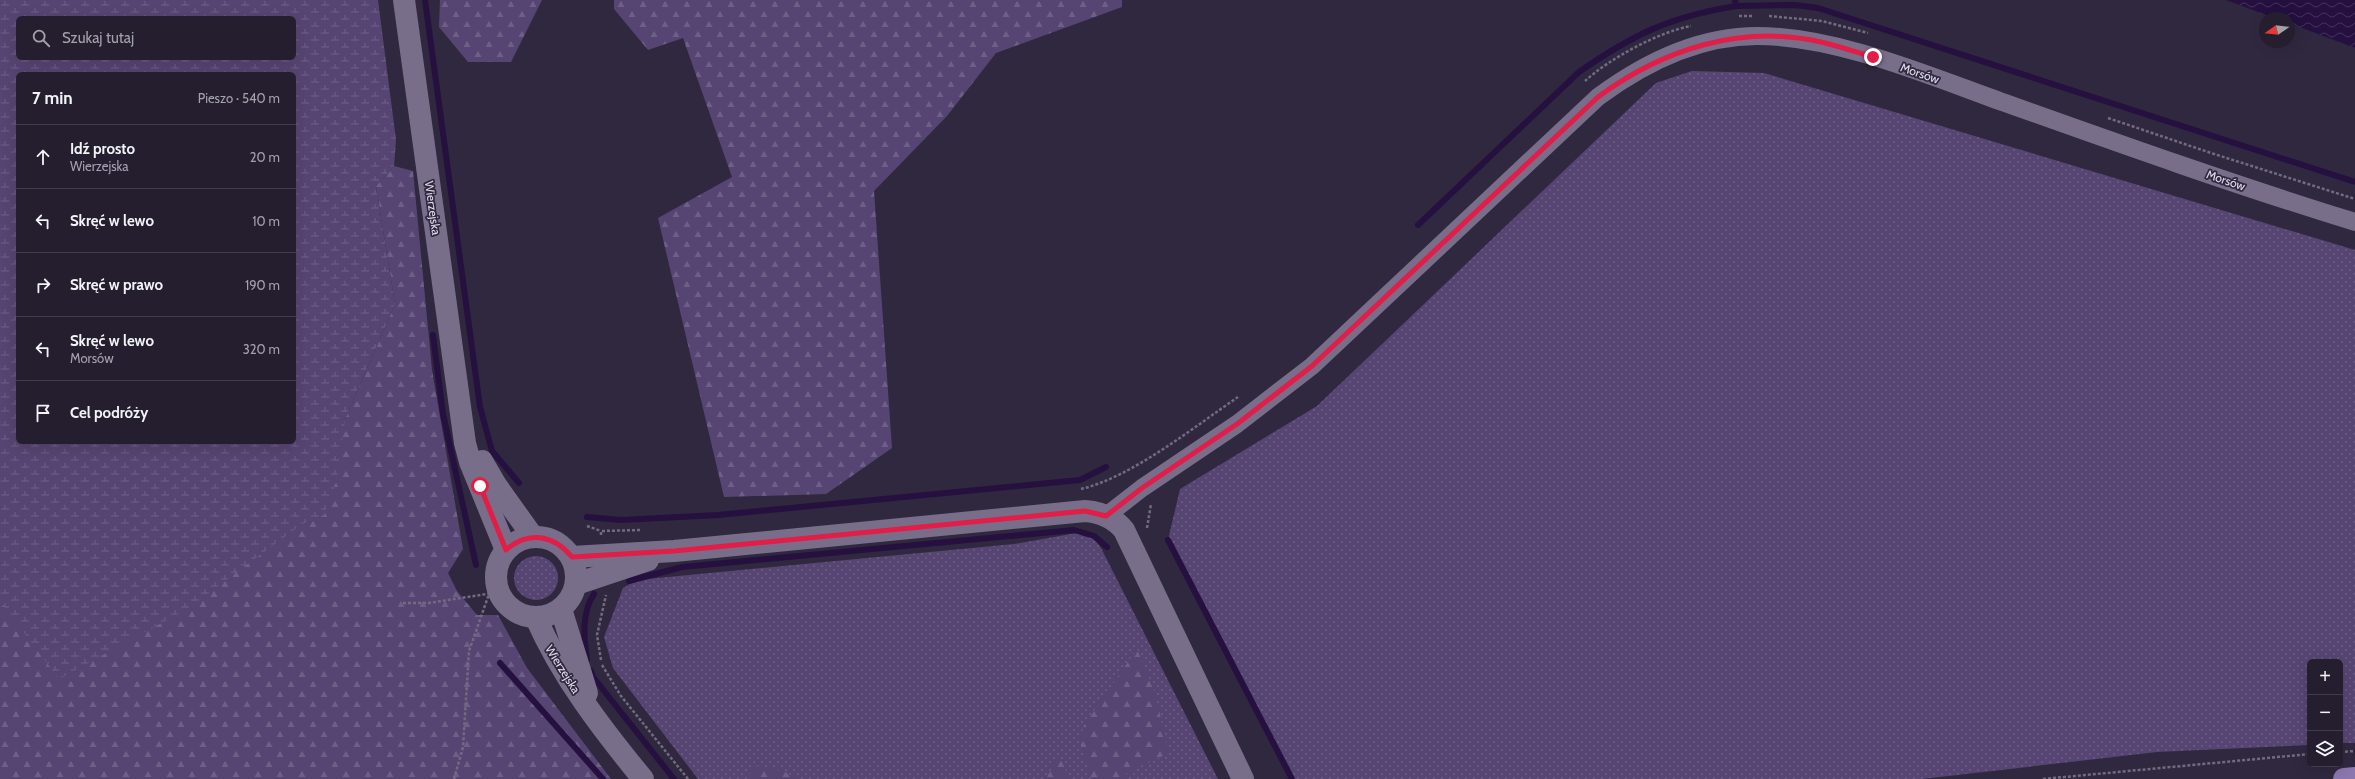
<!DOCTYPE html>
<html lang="pl">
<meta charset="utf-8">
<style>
body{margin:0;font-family:Cabin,sans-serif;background:#302b3b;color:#f1f3f6}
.controls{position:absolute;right:12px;bottom:12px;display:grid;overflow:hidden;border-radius:6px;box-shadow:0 4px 16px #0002}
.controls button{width:36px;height:36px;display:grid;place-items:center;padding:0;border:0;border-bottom:1px solid #413c4b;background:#241e2f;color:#f1f3f6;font:20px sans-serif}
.compass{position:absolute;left:2259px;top:12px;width:36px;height:36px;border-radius:50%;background:#241e2f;box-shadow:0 4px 16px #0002;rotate:256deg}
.stop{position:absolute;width:12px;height:12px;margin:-9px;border:3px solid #e11d48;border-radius:50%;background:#fff}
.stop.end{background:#e11d48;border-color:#fff;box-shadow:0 1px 4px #0008}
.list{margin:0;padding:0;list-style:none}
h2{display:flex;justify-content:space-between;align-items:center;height:52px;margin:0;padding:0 16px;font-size:17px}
h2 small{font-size:13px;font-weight:400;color:#a3a2aa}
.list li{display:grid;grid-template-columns:26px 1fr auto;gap:12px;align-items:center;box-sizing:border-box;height:64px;padding:0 16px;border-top:1px solid #413c4b}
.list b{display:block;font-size:15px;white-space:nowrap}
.list p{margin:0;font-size:13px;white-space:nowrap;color:#a3a2aa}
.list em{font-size:13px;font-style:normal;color:#a3a2aa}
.icon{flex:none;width:22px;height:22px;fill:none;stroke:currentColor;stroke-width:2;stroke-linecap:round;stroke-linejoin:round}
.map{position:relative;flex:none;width:2355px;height:779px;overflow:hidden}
.search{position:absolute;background:#241e2f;box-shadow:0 4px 16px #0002;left:16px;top:16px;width:280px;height:44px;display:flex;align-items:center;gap:10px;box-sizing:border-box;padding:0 14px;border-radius:6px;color:#a3a2aa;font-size:15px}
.panel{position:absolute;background:#241e2f;box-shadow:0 4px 16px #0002;left:16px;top:72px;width:280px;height:372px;border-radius:6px}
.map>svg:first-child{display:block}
.grass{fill:url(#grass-dots)}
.forest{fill:url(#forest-firs)}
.wetland{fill:url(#wetland-marsh);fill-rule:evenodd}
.water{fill:url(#water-waves)}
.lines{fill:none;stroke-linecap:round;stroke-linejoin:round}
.stream{stroke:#25103f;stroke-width:6}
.path{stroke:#726b80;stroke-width:2.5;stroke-dasharray:3 2;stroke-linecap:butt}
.street{stroke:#786e8a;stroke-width:18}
.secondary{stroke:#786e8a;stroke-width:22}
.primary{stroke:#8c77ae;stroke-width:22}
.route{stroke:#e11d48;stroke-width:5}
.labels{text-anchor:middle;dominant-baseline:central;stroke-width:3.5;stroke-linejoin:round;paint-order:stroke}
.street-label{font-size:12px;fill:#e1dcec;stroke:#30283f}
</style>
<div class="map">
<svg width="2355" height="779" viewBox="0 0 2355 779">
<defs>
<pattern id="grass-dots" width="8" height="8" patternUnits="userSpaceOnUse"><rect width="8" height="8" fill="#564572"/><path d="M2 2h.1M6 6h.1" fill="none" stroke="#6e5f86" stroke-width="1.8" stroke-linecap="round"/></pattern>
<pattern id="forest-firs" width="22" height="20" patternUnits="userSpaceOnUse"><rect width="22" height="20" fill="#564572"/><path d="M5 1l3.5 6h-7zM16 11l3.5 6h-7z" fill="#6e5f86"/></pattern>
<pattern id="wetland-marsh" width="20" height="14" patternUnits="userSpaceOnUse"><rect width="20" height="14" fill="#564572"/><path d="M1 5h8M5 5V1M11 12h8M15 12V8" fill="none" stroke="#6e5f86"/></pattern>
<pattern id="water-waves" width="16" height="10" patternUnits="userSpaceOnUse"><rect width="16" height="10" fill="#25103f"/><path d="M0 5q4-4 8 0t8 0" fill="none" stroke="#44325b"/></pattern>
</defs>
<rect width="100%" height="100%" fill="#30283f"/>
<g class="grass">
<polygon points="1692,71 1764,73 2355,250 2355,743 2340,743 2340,662 2310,662 2310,745 2157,752 1922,779 1292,779 1168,540 1180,489 1317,406 1656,83"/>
<polygon points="1088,531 1101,548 1218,779 698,779 613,668 604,637 623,588 637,580 1014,544"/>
<circle cx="536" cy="578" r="22"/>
</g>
<g class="forest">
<polygon points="0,0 18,18 18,442 294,442 345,419 395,304 376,186 394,166 413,171 432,370 463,549 448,573 457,591 477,615 498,615 527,668 611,779 0,779"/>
<polygon points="440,0 542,0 511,62 468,62 439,27"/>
<polygon points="614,0 1122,0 1122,7 996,53 947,116 874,191 892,448 826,494 724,497 658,218 732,177 683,38 648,50 614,9"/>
<polygon points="1137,649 1154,689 1169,753 1126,773 1127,779 1091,779 1079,740 1084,725"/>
<polygon points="1059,754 1070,779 1046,779"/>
<polygon points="756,766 782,770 797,779 751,779 748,776"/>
</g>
<path class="wetland" d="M0,0h378l18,140 -2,26 -18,20 19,118 -50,115 -8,61 -13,35 -22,9 -115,85 -128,70 -59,-78zM18,18h276v40h-276zM18,74h276v368h-276z"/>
<polygon class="water" points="2226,0 2355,0 2355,48 2289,23 2289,18 2274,18"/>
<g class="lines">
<g class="stream">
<polyline points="425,0 480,407 492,451 519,483"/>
<polyline points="1735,0 1736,6 1795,5 1818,8 2355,182"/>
<path d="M1418,225l161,-153c55,-38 90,-55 157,-66"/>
<polyline points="433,335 443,414 476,565"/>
<polyline points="587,517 621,520 718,515 1080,480 1106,467"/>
<polyline points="1168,540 1292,779"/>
<polyline points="629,581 682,567 1074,530 1094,536 1107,547"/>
<path d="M587,660c-3,-22 -6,-47 7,-66"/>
<polyline points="500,663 603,779"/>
<polyline points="591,671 593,677 674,779"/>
</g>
<g class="path">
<polyline points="1739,16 1752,16"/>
<polyline points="1769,16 1822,21 1868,33"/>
<path d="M1585,81c24,-22 73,-49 106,-55"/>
<polyline points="2108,118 2211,153 2355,199"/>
<path d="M1081,489c51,-12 113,-62 157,-92"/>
<polyline points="587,526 601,531"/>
<polyline points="1147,528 1151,504"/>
<polyline points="601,535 601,531 640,530"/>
<polyline points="403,603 429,603 499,592"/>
<polyline points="601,660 597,635 606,595"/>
<polyline points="602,665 621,696 688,779"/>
<polyline points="2340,752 2355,751"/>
<polyline points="454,779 463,747 469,651 489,594"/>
<polyline points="2043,779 2310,754"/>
</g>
<path class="street" d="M1106,516l36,-28 95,-64 75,-58 286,-269c46,-34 101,-61 159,-61 81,0 175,41 251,68 115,41 230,82 347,118"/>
<g class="secondary">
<polyline points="404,0 465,443 470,462 506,550"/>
<polyline points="482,461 496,485 533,537"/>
<circle cx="536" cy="577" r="40"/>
<path d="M572,557l102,-6 411,-40c16,1 29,7 39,19l119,249"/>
<polyline points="576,584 648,560"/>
<polyline points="561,609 587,693"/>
<path d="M536,618c26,59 66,111 107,161"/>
</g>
<polyline class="primary" points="2344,779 2355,778"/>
</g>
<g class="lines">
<path class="route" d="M480,486l26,64c22,-20 48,-15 66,7l102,-6 411,-40 21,5 36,-28 95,-64 75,-58 286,-269c65,-48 143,-73 223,-55 17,4 35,10 52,15"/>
</g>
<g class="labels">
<g class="street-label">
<text transform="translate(1920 73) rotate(19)">Morsów</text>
<text transform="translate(2226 180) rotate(19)">Morsów</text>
<text transform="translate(433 208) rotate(82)">Wierzejska</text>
<text transform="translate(563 669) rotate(58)">Wierzejska</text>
</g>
</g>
</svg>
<div class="controls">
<button>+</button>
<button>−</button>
<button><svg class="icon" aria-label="layers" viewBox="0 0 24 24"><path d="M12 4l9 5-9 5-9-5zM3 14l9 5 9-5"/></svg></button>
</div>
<svg class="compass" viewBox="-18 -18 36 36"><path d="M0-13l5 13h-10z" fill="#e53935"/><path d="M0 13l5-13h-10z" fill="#a3a2aa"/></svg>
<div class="stop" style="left:480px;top:486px"></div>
<div class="stop end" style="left:1873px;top:57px"></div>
<div class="search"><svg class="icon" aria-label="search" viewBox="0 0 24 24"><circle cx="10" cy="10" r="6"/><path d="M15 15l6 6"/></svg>Szukaj tutaj</div>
<section class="panel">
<h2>7 min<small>Pieszo · 540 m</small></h2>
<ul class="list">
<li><svg class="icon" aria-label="ahead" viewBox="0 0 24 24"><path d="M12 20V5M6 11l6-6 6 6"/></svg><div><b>Idź prosto</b><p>Wierzejska</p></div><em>20 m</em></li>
<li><svg class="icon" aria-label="left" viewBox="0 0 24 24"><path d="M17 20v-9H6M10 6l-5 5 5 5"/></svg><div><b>Skręć w lewo</b></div><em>10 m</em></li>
<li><svg class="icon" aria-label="right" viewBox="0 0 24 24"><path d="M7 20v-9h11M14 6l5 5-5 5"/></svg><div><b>Skręć w prawo</b></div><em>190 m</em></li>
<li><svg class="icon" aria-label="left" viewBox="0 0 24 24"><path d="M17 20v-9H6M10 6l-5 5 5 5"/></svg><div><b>Skręć w lewo</b><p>Morsów</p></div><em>320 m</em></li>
<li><svg class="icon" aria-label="arrive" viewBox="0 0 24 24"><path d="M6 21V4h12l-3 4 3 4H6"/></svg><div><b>Cel podróży</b></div></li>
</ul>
</section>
</div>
